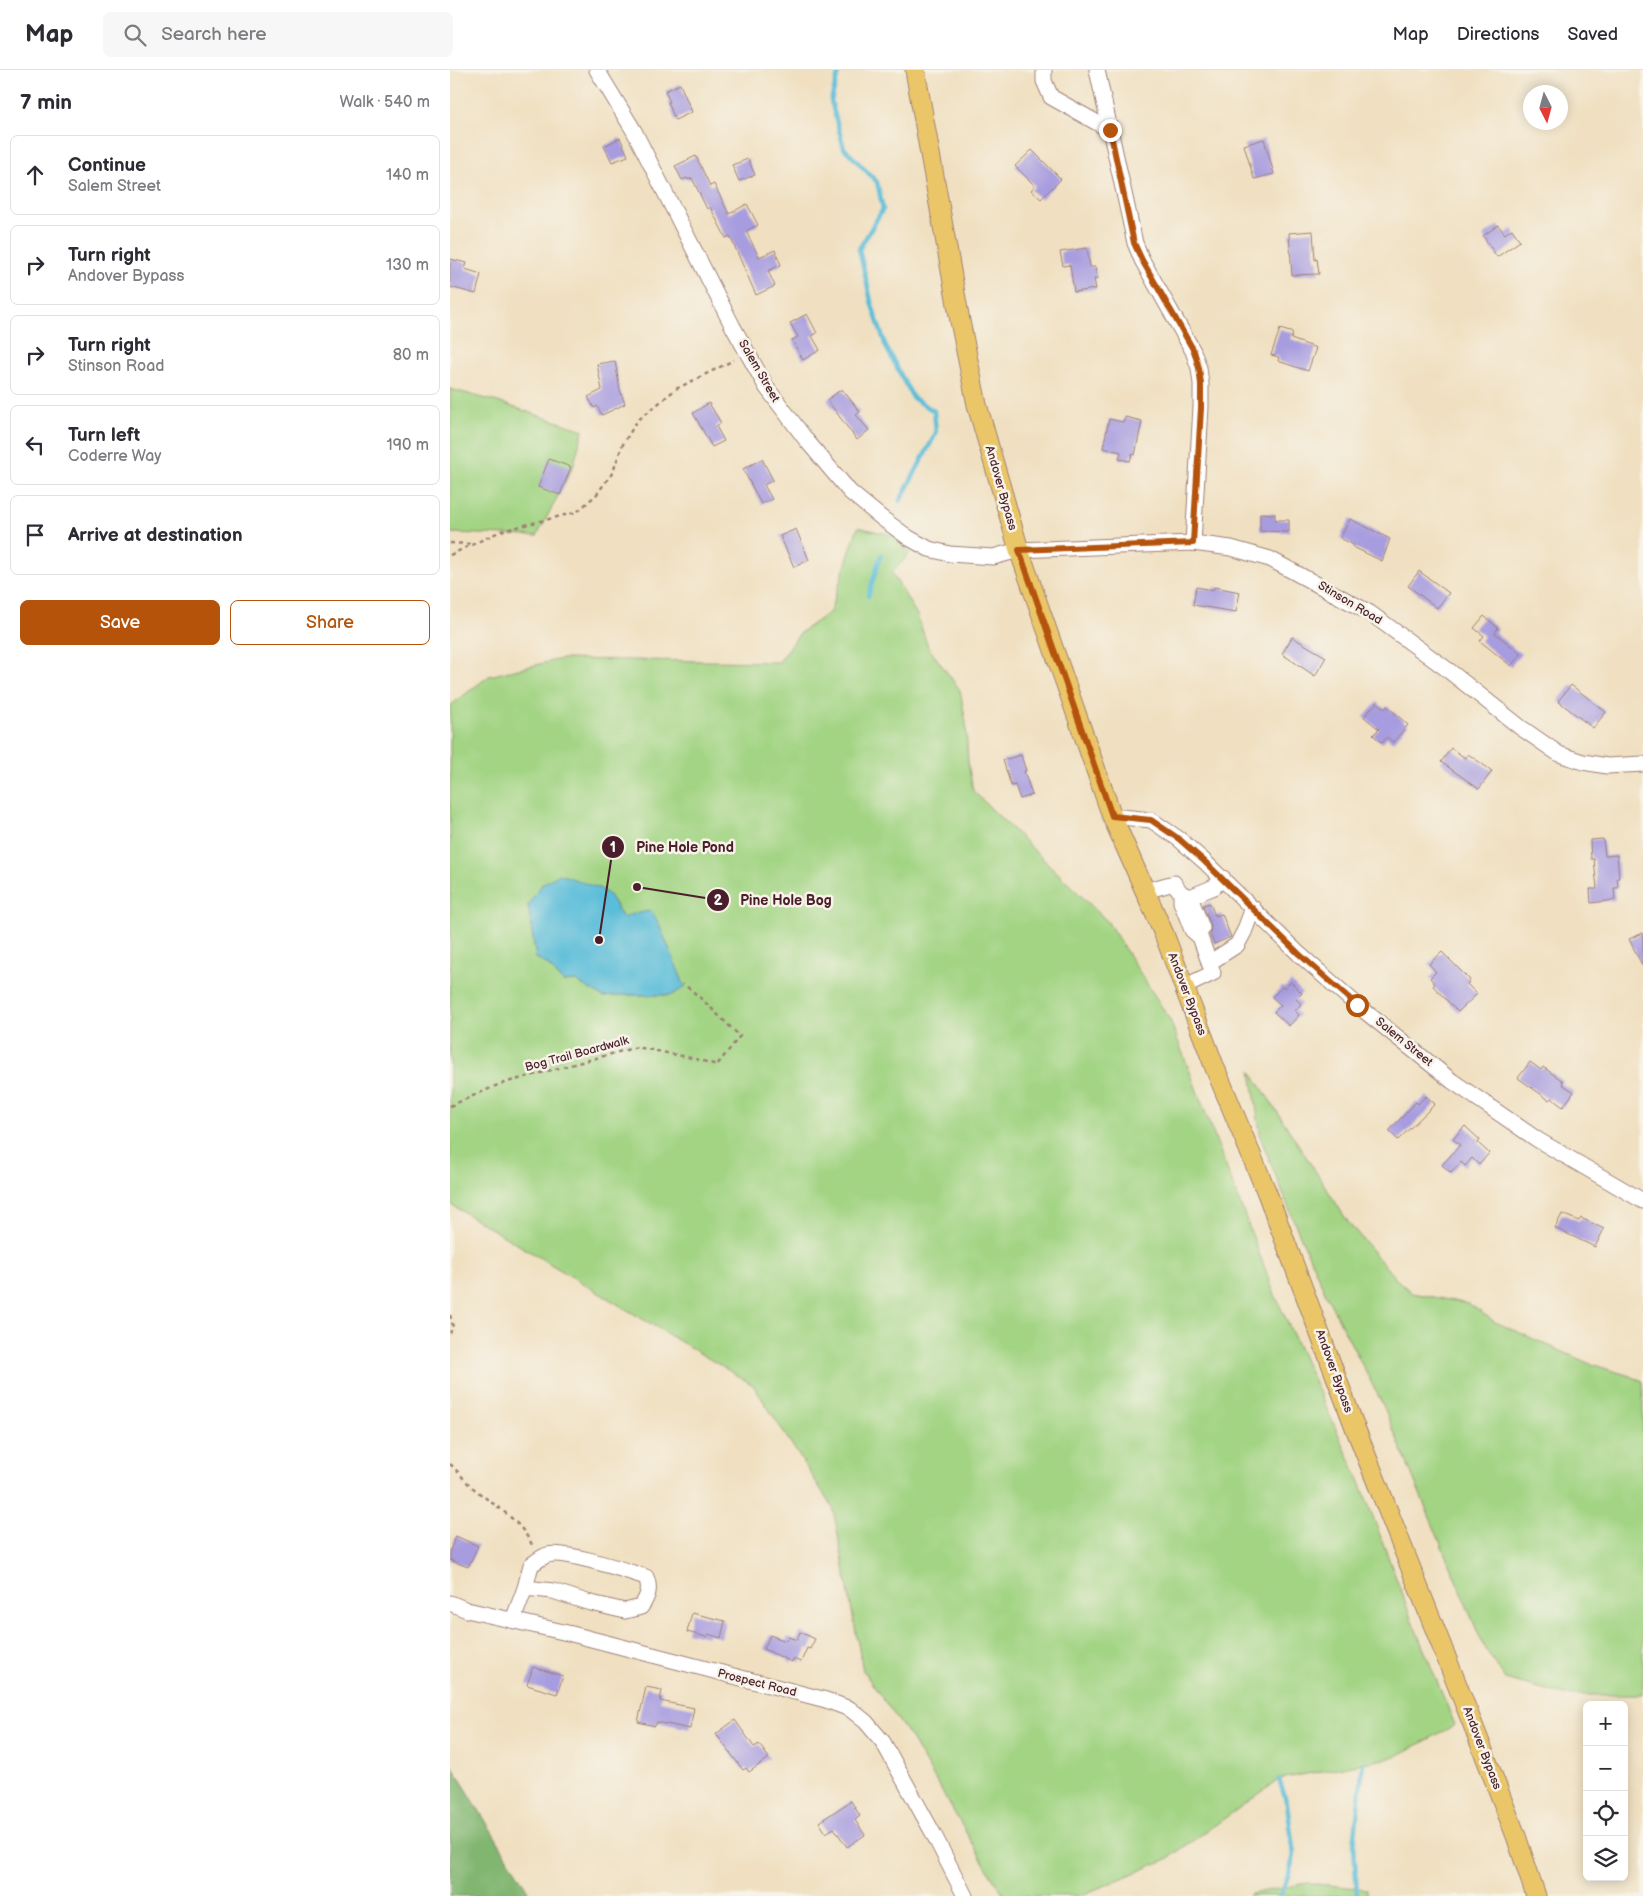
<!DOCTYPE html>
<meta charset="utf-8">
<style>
body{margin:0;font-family:"Balsamiq Sans",sans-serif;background:#f7f7f7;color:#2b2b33}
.controls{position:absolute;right:15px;bottom:15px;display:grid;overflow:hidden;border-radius:8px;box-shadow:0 2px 12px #0003}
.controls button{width:45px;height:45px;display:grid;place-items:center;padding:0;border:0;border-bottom:1px solid #e1e1e2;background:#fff;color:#2b2b33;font:25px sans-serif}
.compass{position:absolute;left:1073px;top:15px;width:45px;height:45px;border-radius:50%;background:#fff;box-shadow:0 2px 12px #0003;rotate:174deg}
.stop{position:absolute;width:15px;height:15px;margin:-11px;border:4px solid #b45309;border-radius:50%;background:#fff}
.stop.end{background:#b45309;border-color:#fff;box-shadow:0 1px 5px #0008}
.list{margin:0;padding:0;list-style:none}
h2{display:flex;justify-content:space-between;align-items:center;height:65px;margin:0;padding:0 20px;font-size:21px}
h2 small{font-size:16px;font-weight:400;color:#7c7c81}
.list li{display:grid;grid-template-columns:32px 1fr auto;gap:15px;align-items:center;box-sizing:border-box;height:80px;margin:0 10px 10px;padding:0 10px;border:1px solid #e1e1e2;border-radius:8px}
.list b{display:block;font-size:19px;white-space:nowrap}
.list p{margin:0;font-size:16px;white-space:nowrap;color:#7c7c81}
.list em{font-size:16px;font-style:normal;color:#7c7c81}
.actions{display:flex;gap:10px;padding:15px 20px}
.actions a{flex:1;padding:11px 0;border:1px solid #b45309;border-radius:8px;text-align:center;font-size:18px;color:#b45309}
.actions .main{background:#b45309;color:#fff}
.icon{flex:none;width:28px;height:28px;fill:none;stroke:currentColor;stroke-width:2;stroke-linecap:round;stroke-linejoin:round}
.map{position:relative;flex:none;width:1193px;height:1826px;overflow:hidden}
header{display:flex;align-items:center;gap:30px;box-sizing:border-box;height:70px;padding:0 25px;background:#fff;border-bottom:1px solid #e1e1e2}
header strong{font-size:24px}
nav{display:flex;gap:28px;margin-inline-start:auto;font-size:18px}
.search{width:350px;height:45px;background:#f7f7f7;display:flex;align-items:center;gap:12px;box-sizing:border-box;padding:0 18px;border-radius:8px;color:#7c7c81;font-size:19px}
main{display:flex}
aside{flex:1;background:#fff}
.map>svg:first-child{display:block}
.green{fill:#a2d483;stroke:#767a57;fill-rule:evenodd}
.forest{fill:#81b671;stroke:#666a4e}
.water{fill:#5abdd9;stroke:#526e82}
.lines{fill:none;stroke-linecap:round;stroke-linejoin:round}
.stream{stroke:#5abdd9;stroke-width:4.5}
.building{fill:#a79cdf}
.minor-casing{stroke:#9d8076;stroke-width:17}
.major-casing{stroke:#9d8076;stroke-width:21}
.path{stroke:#9d8076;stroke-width:2.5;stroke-dasharray:4 4;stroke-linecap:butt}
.minor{stroke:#fff;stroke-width:15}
.major{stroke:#ebc669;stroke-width:19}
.route{stroke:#b45309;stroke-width:6}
.labels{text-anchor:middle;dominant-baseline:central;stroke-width:5;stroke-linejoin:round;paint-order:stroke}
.street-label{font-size:12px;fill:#4a1f2b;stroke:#f7f3e8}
.leader{fill:none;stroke:#4a1f2b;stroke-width:2}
.callout-dot{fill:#4a1f2b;stroke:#f7f3e8;stroke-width:2}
.mark-label{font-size:15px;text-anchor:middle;font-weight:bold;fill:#fff}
.callout-label{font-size:14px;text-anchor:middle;font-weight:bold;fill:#4a1f2b;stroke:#f7f3e8;stroke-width:5;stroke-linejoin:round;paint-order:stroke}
</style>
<header>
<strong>Map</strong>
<div class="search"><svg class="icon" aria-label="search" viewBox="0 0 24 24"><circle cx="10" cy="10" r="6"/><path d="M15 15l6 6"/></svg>Search here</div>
<nav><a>Map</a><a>Directions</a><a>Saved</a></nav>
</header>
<main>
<aside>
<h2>7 min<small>Walk · 540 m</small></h2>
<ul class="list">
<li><svg class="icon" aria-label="ahead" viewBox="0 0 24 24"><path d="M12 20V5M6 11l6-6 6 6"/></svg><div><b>Continue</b><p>Salem Street</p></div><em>140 m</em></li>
<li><svg class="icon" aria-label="right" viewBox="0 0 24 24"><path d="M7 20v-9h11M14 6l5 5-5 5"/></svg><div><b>Turn right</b><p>Andover Bypass</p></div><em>130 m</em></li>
<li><svg class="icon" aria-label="right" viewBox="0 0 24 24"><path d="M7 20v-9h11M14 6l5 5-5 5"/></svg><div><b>Turn right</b><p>Stinson Road</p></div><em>80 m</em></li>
<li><svg class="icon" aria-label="left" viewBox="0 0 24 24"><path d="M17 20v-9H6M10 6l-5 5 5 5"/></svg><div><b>Turn left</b><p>Coderre Way</p></div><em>190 m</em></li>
<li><svg class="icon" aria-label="arrive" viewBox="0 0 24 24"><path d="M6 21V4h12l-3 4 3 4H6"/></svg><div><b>Arrive at destination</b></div></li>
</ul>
<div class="actions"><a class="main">Save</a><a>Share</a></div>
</aside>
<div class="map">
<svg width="1193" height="1826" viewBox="0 0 1193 1826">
<rect width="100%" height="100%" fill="#f7f3e8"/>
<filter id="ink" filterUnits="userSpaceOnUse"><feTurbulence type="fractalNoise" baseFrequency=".02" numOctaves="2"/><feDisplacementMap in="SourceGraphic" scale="10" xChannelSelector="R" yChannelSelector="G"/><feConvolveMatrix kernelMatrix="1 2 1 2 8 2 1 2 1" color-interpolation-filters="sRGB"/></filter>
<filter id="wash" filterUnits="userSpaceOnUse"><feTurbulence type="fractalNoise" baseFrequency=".0096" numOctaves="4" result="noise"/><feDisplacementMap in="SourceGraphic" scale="20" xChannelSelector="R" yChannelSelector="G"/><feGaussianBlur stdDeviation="1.12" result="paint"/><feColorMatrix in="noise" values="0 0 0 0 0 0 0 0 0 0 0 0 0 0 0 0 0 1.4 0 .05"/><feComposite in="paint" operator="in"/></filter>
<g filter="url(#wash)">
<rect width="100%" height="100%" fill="#f0e0c1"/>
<g class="green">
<polygon points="0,319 48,332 133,360 123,397 87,466 0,463"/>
<path d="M408,457l37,9 15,17 -18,20 25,42 11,32 32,43 6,33 2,40 5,28 134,130 63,99 105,275 85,187 51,136 44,107 -60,32 -115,22 -113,80 -87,37h-75l-14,-21 -81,-138 -47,-66 -30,-163 -80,-123 -303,-181v-498l39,-30 72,-17 218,3 21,-29 30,-21zM133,814c24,7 29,13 40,35l36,5 10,28 3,43h-45l-24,2 -27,-16 -13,1 -16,-18 -11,-6 -8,-53z"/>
<polygon points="801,1001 898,1152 945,1208 962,1223 1019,1234 1045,1252 1138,1293 1180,1306 1193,1311 1193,1625 1115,1625 1055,1609 1033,1575 933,1335 878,1229 848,1161 811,1069"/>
<polygon points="858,1813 917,1819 917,1826 798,1826 800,1824"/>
</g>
<polygon class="forest" points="0,1692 78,1821 76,1826 0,1826"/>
<polygon class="water" points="110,804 151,819 159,825 173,848 182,844 201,841 209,854 235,917 222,925 177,925 153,927 126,911 113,912 97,894 86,888 78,835 92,814"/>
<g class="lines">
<g class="stream">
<polyline points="389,0 381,31 394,78 427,112 433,139 409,179 422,235 436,277 463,328 484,341 486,363 450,431"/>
<polyline points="418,526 431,485"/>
<polyline points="829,1709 837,1734 844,1785 839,1804 830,1826"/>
<polyline points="907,1826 904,1775 913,1693"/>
</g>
</g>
<g id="blocks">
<g class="building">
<polygon points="230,14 242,42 225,50 218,32 220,32 215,21"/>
<polygon points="170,68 178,86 162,92 154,76"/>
<polygon points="814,69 824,104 804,109 794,75"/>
<polygon points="582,80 611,109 591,129 581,120 585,116 565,96"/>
<polygon points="246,86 260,116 264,114 279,144 297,134 308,155 296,161 309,187 325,180 331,195 318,201 325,216 306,225 280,166 276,168 260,137 257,139 242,108 238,110 237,108 232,110 225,96"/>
<polygon points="298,89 305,105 289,111 282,95"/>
<polygon points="1048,155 1055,164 1062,159 1070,171 1047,187 1033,166"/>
<polygon points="863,161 865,190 867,189 869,204 842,205 839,163"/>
<polygon points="637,178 640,197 645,197 647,209 644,209 646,219 624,222 620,195 613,196 610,182"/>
<polygon points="0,189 17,193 15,199 31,204 26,224 0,217"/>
<polygon points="357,244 367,263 362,266 370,280 353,290 342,270 348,267 340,253"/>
<polygon points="830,259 843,263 841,269 866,278 858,301 828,291 829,287 821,285"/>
<polygon points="165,291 170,320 175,334 152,345 147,336 144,338 138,327 152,320 147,294"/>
<polygon points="392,319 410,342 406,345 419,360 407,370 377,330"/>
<polygon points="259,333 271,353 266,356 274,371 262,377 243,343"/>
<polygon points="675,347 692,351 685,385 682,384 680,391 669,389 671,382 653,378 659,349 673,352"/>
<polygon points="99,389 121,397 110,425 88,417"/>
<polygon points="312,389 323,410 314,415 322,429 311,434 293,399"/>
<polygon points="810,443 825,444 825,450 839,450 839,462 810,461"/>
<polygon points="900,449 940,469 932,491 903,477 904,475 890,468"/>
<polygon points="346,459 359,490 344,497 330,466"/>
<polygon points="969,501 999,523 987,538 958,516"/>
<polygon points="746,517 763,520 764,517 790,522 786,542 743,535"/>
<polygon points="1034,546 1048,558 1045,563 1071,584 1061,596 1030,571 1034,566 1024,558"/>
<polygon points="842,567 876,587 865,606 832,584"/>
<polygon points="1121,615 1156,642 1143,658 1108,631"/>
<polygon points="927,632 935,639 937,636 958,655 943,672 937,667 932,673 923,665 929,659 914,647"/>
<polygon points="1001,678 1015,688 1018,684 1042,701 1029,719 991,692"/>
<polygon points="571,685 576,701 574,701 582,725 570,729 565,715 561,716 553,690"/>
<polygon points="1153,769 1155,786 1167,785 1169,808 1167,808 1168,818 1164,818 1165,830 1141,833 1140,819 1147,819 1144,789 1141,789 1140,770"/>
<polygon points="760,833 765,846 772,844 781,867 764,874 760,865 761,855 753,835"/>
<polygon points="1193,863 1193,897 1179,869"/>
<polygon points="992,882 1020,910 1017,914 1027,924 1008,942 983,916 985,914 980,908 986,902 979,894"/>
<polygon points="841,912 852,923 846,929 851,934 845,941 849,945 839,956 824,942 831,935 822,927 832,917 834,918"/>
<polygon points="1080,992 1091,1000 1093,997 1113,1011 1112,1014 1124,1022 1113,1037 1101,1028 1099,1030 1068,1008"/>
<polygon points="976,1026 985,1034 948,1070 939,1061 966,1032 968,1034"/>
<polygon points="1015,1056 1030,1070 1028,1073 1039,1083 1029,1095 1022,1088 1015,1096 1011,1092 1001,1103 992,1095 1010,1075 1003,1069"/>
<polygon points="1112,1144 1129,1151 1131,1148 1154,1159 1145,1177 1105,1158"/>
<polygon points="6,1466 28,1476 18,1497 0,1490 0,1480"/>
<polygon points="242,1543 275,1551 271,1568 258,1564 257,1567 237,1562"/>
<polygon points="350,1562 365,1569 360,1579 357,1578 351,1592 343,1589 342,1592 314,1579 320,1565 336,1571 338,1567 347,1570"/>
<polygon points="83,1597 113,1606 107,1624 77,1615"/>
<polygon points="196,1617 212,1620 210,1631 244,1638 240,1659 207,1652 205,1656 188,1652"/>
<polygon points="285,1650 304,1677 309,1674 319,1688 299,1702 296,1698 293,1700 266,1664"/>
<polygon points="401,1731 410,1746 405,1750 415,1765 397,1777 384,1758 376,1763 369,1752"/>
</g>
</g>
</g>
<g filter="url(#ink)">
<use href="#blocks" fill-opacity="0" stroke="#9d8076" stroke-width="1"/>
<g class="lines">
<defs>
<g id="minor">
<polyline points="147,0 184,61 283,257 317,318 357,371 400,422 433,449 459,468 479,479 500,484 543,487 569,480 743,473 781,478 820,489 920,543 998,600 1070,657 1109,684 1133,692 1157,696 1193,694"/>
<polyline points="594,0 594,11 601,27 660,60"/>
<polyline points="647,0 685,173 692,190 743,281 749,298 751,314 751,337 743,473"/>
<polyline points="662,746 701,750 729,769 754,791 849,884 907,935 1002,1011 1088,1070 1193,1131"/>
<polyline points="695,821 724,813 731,823 731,832 742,860 750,867 763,903 734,917"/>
<polyline points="731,823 740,827 752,858 751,861"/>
<polyline points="740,827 764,817 773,808"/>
<polyline points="759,893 787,875 794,862 803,838"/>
<polyline points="0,1533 17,1540 122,1564 376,1630 400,1639 416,1652 433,1672 483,1763 515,1826"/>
<path d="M63,1550l12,-32 28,3 34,11 38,9 16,-4c7,-11 10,-18 5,-30 -19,-6 -82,-27 -98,-22 -6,1 -12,7 -17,10l-6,23"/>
</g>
<polyline id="major" points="465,0 510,251 527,335 569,480 662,746 714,864 765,998 817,1123 906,1360 1025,1660 1066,1766 1086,1826"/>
</defs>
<use href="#minor" class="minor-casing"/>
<use href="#major" class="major-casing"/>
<g class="path">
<polyline points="0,473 21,474"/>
<polyline points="0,485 51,461 127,442 147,424 163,402 172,376 187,351 226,319 284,290"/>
<path d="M0,1036l50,-22 137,-37 55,11 25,7 23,-29c-18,-16 -38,-39 -57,-52"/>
<polyline points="0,1245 3,1257 0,1263"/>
<path d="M0,1394c8,7 14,16 22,23 24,21 47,30 61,60"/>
</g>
<use href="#minor" class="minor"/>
<use href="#major" class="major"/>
</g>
</g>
<g class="lines" filter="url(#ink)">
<polyline class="route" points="660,60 684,173 692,190 744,281 749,298 751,314 751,338 743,473 569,480 662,746 701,750 729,769 754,791 849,884 907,935"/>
</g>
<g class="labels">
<g class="street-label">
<text transform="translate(309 301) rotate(60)">Salem Street</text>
<text transform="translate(551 418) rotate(74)">Andover Bypass</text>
<text transform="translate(900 533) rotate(31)">Stinson Road</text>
<text transform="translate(737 924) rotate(69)">Andover Bypass</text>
<text transform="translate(954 972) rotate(39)">Salem Street</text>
<text transform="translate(127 984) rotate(-15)">Bog Trail Boardwalk</text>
<text transform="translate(884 1301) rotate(70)">Andover Bypass</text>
<text transform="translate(307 1613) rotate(14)">Prospect Road</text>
<text transform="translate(1032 1678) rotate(69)">Andover Bypass</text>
</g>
</g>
<path class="leader" d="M149 870L163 777M187 817L268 830"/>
<g class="callout-dot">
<circle cx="149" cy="870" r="5"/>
<circle cx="187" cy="817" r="5"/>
<circle cx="163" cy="777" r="12"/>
<circle cx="268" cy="830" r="12"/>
</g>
<g class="mark-label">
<text x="163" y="782">1</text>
<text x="268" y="835">2</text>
</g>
<g class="callout-label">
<text x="235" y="782">Pine Hole Pond</text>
<text x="336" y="835">Pine Hole Bog</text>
</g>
</svg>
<div class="controls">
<button>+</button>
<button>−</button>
<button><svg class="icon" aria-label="locate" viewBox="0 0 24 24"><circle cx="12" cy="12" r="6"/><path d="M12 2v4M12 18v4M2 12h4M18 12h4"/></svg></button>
<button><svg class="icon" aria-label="layers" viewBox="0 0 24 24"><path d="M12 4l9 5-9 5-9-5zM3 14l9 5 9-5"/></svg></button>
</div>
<svg class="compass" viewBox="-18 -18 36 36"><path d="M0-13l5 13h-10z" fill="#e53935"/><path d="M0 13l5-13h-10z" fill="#7c7c81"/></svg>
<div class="stop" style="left:907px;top:935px"></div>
<div class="stop end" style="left:660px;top:60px"></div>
</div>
</main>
